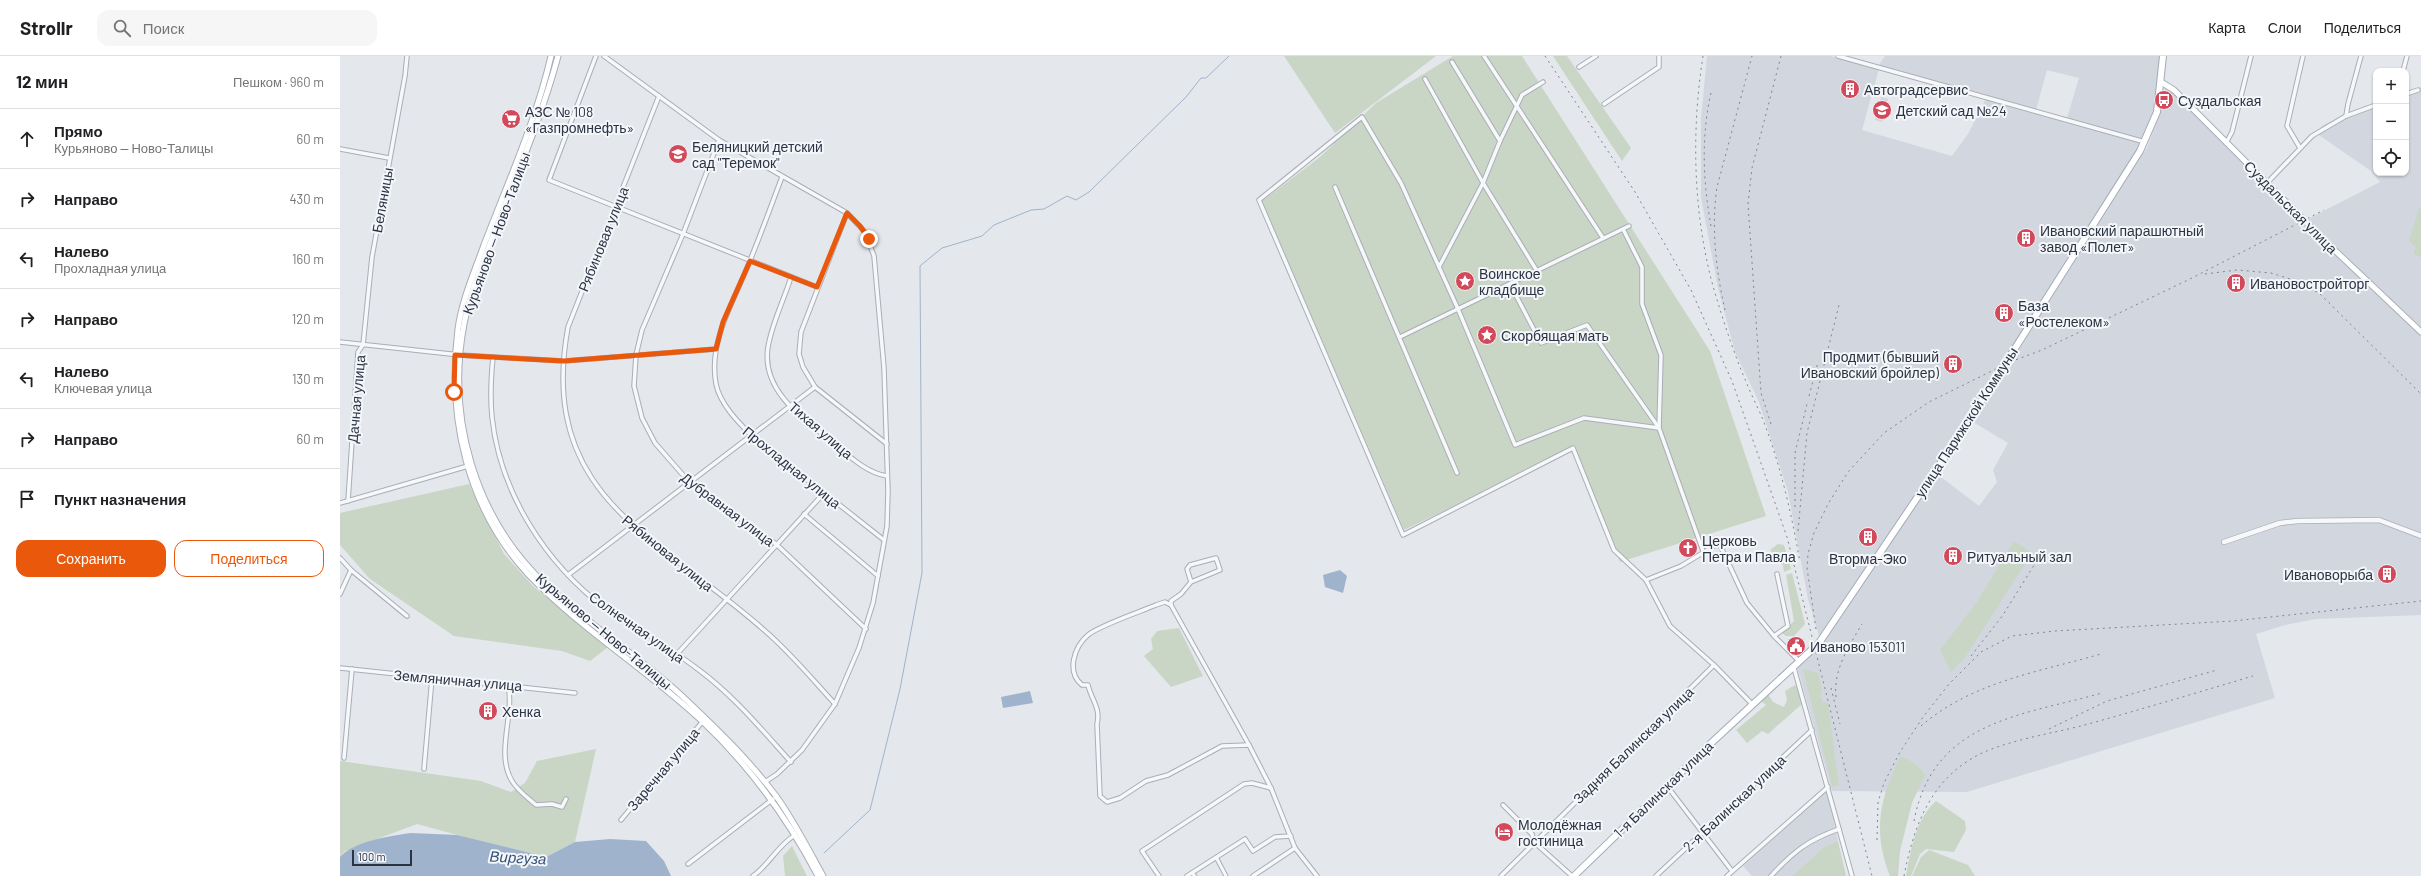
<!DOCTYPE html>
<html lang="ru">
<meta charset="utf-8">
<style>
body{margin:0;font-family:Barlow,sans-serif;background:#f6f6f6;color:#202124}
.controls{position:absolute;right:12px;top:12px;display:grid;overflow:hidden;border-radius:8px;box-shadow:0 1px 3px #0004}
.controls button{width:36px;height:36px;display:grid;place-items:center;padding:0;border:0;border-bottom:1px solid #e0e0e0;background:#fff;color:#202124;font:20px sans-serif}
.scale{position:absolute;left:12px;bottom:10px;width:60px;box-sizing:border-box;padding-left:4px;border:2px solid #2b3445;border-top:0;font-size:11px;line-height:14px;white-space:nowrap;color:#2b3445;-webkit-text-stroke:3px #f4f6f9;paint-order:stroke}
.stop{position:absolute;width:12px;height:12px;margin:-9px;border:3px solid #ea580c;border-radius:50%;background:#fff}
.stop.end{background:#ea580c;border-color:#fff;box-shadow:0 1px 4px #0008}
.list{margin:0;padding:0;list-style:none}
h2{display:flex;justify-content:space-between;align-items:center;height:52px;margin:0;padding:0 16px;font-size:17px}
h2 small{font-size:13px;font-weight:400;color:#757577}
.list li{display:grid;grid-template-columns:26px 1fr auto;gap:12px;align-items:center;box-sizing:border-box;height:60px;padding:0 16px;border-top:1px solid #e0e0e0}
.list b{display:block;font-size:15px;white-space:nowrap}
.list p{margin:0;font-size:13px;white-space:nowrap;color:#757577}
.list em{font-size:13px;font-style:normal;color:#757577}
.actions{display:flex;gap:8px;padding:12px 16px}
.actions a{flex:1;padding:9px 0;border:1px solid #ea580c;border-radius:12px;text-align:center;font-size:14px;color:#ea580c}
.actions .main{background:#ea580c;color:#fff}
.icon{flex:none;width:22px;height:22px;fill:none;stroke:currentColor;stroke-width:2;stroke-linecap:round;stroke-linejoin:round}
.map{position:relative;flex:none;width:2081px;height:820px;overflow:hidden}
header{display:flex;align-items:center;gap:24px;box-sizing:border-box;height:56px;padding:0 20px;background:#fff;border-bottom:1px solid #e0e0e0}
header strong{font-size:19px}
nav{display:flex;gap:22px;margin-inline-start:auto;font-size:14px}
.search{width:280px;height:36px;background:#f6f6f6;display:flex;align-items:center;gap:10px;box-sizing:border-box;padding:0 14px;border-radius:12px;color:#757577;font-size:15px}
main{display:flex}
aside{flex:1;background:#fff}
.map>svg:first-child{display:block}
.built{fill:#d2d6de}
.green{fill:#c9d6c5}
.water{fill:#9fb4cc}
.lines{fill:none;stroke-linecap:round;stroke-linejoin:round}
.stream{stroke:#9fb4cc;stroke-width:1}
.pedestrian-casing{stroke:#a9aeb7;stroke-width:5}
.minor-casing{stroke:#a9aeb7;stroke-width:5.5}
.tertiary-casing{stroke:#a9aeb7;stroke-width:6}
.secondary-casing{stroke:#a9aeb7;stroke-width:7}
.primary-casing{stroke:#a3abb8;stroke-width:8}
.pedestrian{stroke:#f7f8fa;stroke-width:3}
.minor{stroke:#f7f8fa;stroke-width:3.5}
.tertiary{stroke:#f7f8fa;stroke-width:4.5}
.secondary{stroke:#fff;stroke-width:5}
.primary{stroke:#fff;stroke-width:6}
.rail{stroke:#7d8696;stroke-width:1;stroke-dasharray:2 4;stroke-linecap:butt}
.route{stroke:#ea580c;stroke-width:5}
.labels{text-anchor:middle;dominant-baseline:central;stroke-width:4;stroke-linejoin:round;paint-order:stroke}
.poi-label{font-size:14px;fill:#2b3445;stroke:#f4f6f9;text-anchor:start}
.street-label{font-size:14px;fill:#2b3445;stroke:#f4f6f9}
.water-label{font-size:15px;font-style:italic;fill:#34527a;stroke:#f4f6f9}
</style>
<header>
<strong>Strollr</strong>
<div class="search"><svg class="icon" aria-label="search" viewBox="0 0 24 24"><circle cx="10" cy="10" r="6"/><path d="M15 15l6 6"/></svg>Поиск</div>
<nav><a>Карта</a><a>Слои</a><a>Поделиться</a></nav>
</header>
<main>
<aside>
<h2>12 мин<small>Пешком · 960 m</small></h2>
<ul class="list">
<li><svg class="icon" aria-label="ahead" viewBox="0 0 24 24"><path d="M12 20V5M6 11l6-6 6 6"/></svg><div><b>Прямо</b><p>Курьяново — Ново-Талицы</p></div><em>60 m</em></li>
<li><svg class="icon" aria-label="right" viewBox="0 0 24 24"><path d="M7 20v-9h11M14 6l5 5-5 5"/></svg><div><b>Направо</b></div><em>430 m</em></li>
<li><svg class="icon" aria-label="left" viewBox="0 0 24 24"><path d="M17 20v-9H6M10 6l-5 5 5 5"/></svg><div><b>Налево</b><p>Прохладная улица</p></div><em>160 m</em></li>
<li><svg class="icon" aria-label="right" viewBox="0 0 24 24"><path d="M7 20v-9h11M14 6l5 5-5 5"/></svg><div><b>Направо</b></div><em>120 m</em></li>
<li><svg class="icon" aria-label="left" viewBox="0 0 24 24"><path d="M17 20v-9H6M10 6l-5 5 5 5"/></svg><div><b>Налево</b><p>Ключевая улица</p></div><em>130 m</em></li>
<li><svg class="icon" aria-label="right" viewBox="0 0 24 24"><path d="M7 20v-9h11M14 6l5 5-5 5"/></svg><div><b>Направо</b></div><em>60 m</em></li>
<li><svg class="icon" aria-label="arrive" viewBox="0 0 24 24"><path d="M6 21V4h12l-3 4 3 4H6"/></svg><div><b>Пункт назначения</b></div></li>
</ul>
<div class="actions"><a class="main">Сохранить</a><a>Поделиться</a></div>
</aside>
<div class="map">
<svg width="2081" height="820" viewBox="0 0 2081 820">
<rect width="100%" height="100%" fill="#e4e7ec"/>
<g class="built">
<polygon points="1367,0 1490,0 1539,13 1522,74 1612,100 1628,78 1646,43 1802,87 1663,309 1480,583 1468,543 1448,436 1419,346 1395,296 1378,232 1361,141 1361,63"/>
<polygon points="1545,0 1821,0 1815,53 1804,83 1727,62 1739,22 1707,14 1696,54 1539,9"/>
<polygon points="1827,30 2081,276 2081,559 1976,563 1945,569 1916,578 1935,642 1627,736 1492,735 1457,610 1480,589 1597,418 1639,450 1657,426 1653,414 1668,387 1633,366 1807,92 1818,62 1822,36"/>
<polygon points="2081,31 2081,153 2073,198 2081,202 2081,273 1968,163 2040,126 2031,115 1976,77 1982,70 2004,58 2036,46 2036,117 2066,117 2066,36"/>
<polygon points="1541,41 1548,43 1542,66 1535,64"/>
<polygon points="1487,734 1498,785 1484,791 1452,820 1412,820 1403,810"/>
</g>
<g class="green">
<polygon points="944,0 1096,0 995,77"/>
<polygon points="1113,0 1182,0 1370,295 1426,460 1280,506 1233,393 1064,474 922,145 980,101 1036,47"/>
<polygon points="1213,0 1227,0 1291,92 1282,105"/>
<polygon points="2079,152 2081,153 2081,202 2073,198 2075,191 2069,185"/>
<polygon points="129,428 164,498 193,530 268,591 250,605 222,595 114,580 30,523 0,489 0,457"/>
<polygon points="1674,485 1692,497 1626,600 1611,616 1600,594 1637,546"/>
<polygon points="1438,488 1444,489 1451,513 1444,516 1443,509 1430,494"/>
<polygon points="1452,517 1465,568 1454,580 1446,580 1442,577 1454,565 1446,519"/>
<polygon points="839,572 863,620 831,631 804,600 813,593 811,583 817,575"/>
<polygon points="1463,613 1478,617 1482,634 1480,640 1483,646 1488,647 1499,729 1492,730"/>
<polygon points="1455,629 1459,634 1463,647 1428,678 1422,675 1407,687 1396,674 1426,649 1421,645 1428,638 1433,646 1444,651 1447,644 1445,635"/>
<polygon points="256,693 235,786 206,801 176,795 77,768 5,795 0,801 0,705 141,725 171,736 185,727 197,705"/>
<path d="M1560,701c11,2 18,9 25,18l-13,28 -12,48 -2,25h-8c-18,-46 -10,-77 10,-119z"/>
<path d="M1596,745l29,20 1,9 -12,22 -28,-3 -6,5 -9,22h-5c5,-26 9,-56 30,-75z"/>
<polygon points="1498,785 1506,820 1452,820 1484,791"/>
<polygon points="452,790 467,820 445,820 443,800"/>
<polygon points="1589,794 1628,809 1635,820 1572,820 1581,801"/>
</g>
<g class="water">
<polygon points="1000,514 1007,520 1003,537 985,531 983,519"/>
<polygon points="690,635 693,647 663,652 661,641"/>
<path d="M71,777l46,2 89,22 29,-15 35,-3 36,2 18,20 7,15h-331v-19c14,-16 50,-21 71,-24z"/>
</g>
<g class="lines">
<polyline class="stream" points="484,797 530,754 560,633 582,517 580,210 602,192 642,180 654,169 691,154 704,153 727,140 736,144 749,136 846,41 861,22 866,22 889,0"/>
<defs>
<g id="pedestrian">
<polyline points="876,801 886,820"/>
<polyline points="852,817 855,820"/>
</g>
<g id="minor">
<polyline points="256,0 209,124 477,231"/>
<polyline points="264,0 379,84 507,157 525,176 534,200 544,312 548,435 547,470 533,547 519,592 495,648 462,694 437,718 425,726"/>
<polyline points="1144,0 1263,182"/>
<polyline points="1498,0 1805,86"/>
<polyline points="1112,6 1160,85"/>
<polyline points="1239,11 1256,0"/>
<polyline points="2063,15 2067,0"/>
<polyline points="1085,23 1143,127 1197,215"/>
<polyline points="2066,38 2078,34"/>
<path d="M319,40l-91,231c-31,170 90,209 196,303 26,22 48,49 71,74"/>
<polyline points="1264,48 1319,11 1319,0"/>
<polyline points="2006,60 2008,48 2021,0"/>
<polyline points="379,84 343,178 302,274 296,299 294,330 302,362 315,387 350,427 436,488 526,573"/>
<polyline points="1886,87 1892,76 1911,0"/>
<polyline points="1960,92 1947,70 1963,0"/>
<polyline points="0,93 49,102"/>
<path d="M442,121c-11,29 -21,57 -33,86 -15,39 -41,77 -33,121 4,20 22,38 36,52l132,104"/>
<polyline points="1927,127 1972,80 2006,60 2036,49"/>
<polyline points="995,131 1117,417"/>
<polyline points="507,157 461,276 459,298 463,311 475,331 547,388"/>
<polyline points="1283,173 1302,211 1302,248 1321,299 1319,372 1363,495"/>
<polyline points="1099,211 1143,127 1160,85 1182,39 1203,26"/>
<path d="M451,221c-7,23 -19,46 -23,70 -7,43 34,71 63,94 16,13 35,32 56,35"/>
<polyline points="1170,228 1201,287 1247,269 1319,372"/>
<polyline points="1060,281 1289,170"/>
<polyline points="0,286 120,299 224,305 376,293"/>
<polyline points="23,289 32,201 65,20 67,0"/>
<path d="M153,301c-2,20 -3,40 -1,60 8,76 54,147 114,192 8,6 18,10 26,15 23,15 46,30 67,46 35,26 63,60 92,92"/>
<polyline points="8,445 18,296 23,289"/>
<polyline points="0,447 128,410"/>
<polyline points="464,458 538,520"/>
<polyline points="0,502 11,514 67,560"/>
<polyline points="228,519 475,331"/>
<polyline points="1306,524 1274,494 1233,392 1063,479 919,144 1022,61 1061,127 1118,253 1175,389 1244,362 1319,372"/>
<polyline points="0,538 11,514"/>
<path d="M831,549l-6,-3 -9,3c-14,6 -58,21 -68,30 -14,12 -22,37 -6,50h6c3,14 13,23 9,39l3,72 7,6 13,-4 26,-17 22,-6 54,-29 27,-1"/>
<polyline points="831,549 909,689 931,732 955,792 977,820"/>
<polyline points="831,549 831,545 841,538 851,526 847,513 850,509 876,502 880,514 851,526"/>
<polyline points="1434,580 1448,570 1437,518"/>
<polyline points="337,598 484,437"/>
<polyline points="0,612 235,637"/>
<path d="M168,629c7,30 -13,68 4,96 5,9 16,17 24,24l16,-1 10,3 4,-8"/>
<polyline points="1413,649 1374,609 1330,570 1306,524 1341,510 1379,487 1407,547 1434,580 1459,605"/>
<polyline points="4,702 12,613"/>
<polyline points="84,713 92,622"/>
<polyline points="1327,730 1392,815"/>
<polyline points="1163,749 1192,778 1194,786 1232,820"/>
<polyline points="281,764 363,665"/>
<polyline points="1499,773 1512,820"/>
<polyline points="348,808 433,743"/>
<path d="M413,820c16,-11 25,-31 42,-41"/>
<polyline points="819,820 802,795 904,728 912,727 931,732"/>
<polyline points="847,820 905,783 913,795 935,781 951,780"/>
<polyline points="913,820 955,792"/>
<polyline points="1161,820 1374,609"/>
<polyline points="1316,820 1472,674"/>
<polyline points="1387,820 1488,731"/>
<path d="M1431,820c22,-24 37,-36 68,-47l-45,-161"/>
</g>
<polyline id="tertiary" points="1884,486 1940,467 1958,465 2039,464 2081,480"/>
<g id="secondary">
<path d="M211,0c-14,62 -44,129 -67,189 -10,28 -22,55 -26,84 -11,88 9,180 71,246 52,54 117,94 172,145 49,46 86,97 117,156"/>
<path d="M218,0c-16,60 -41,118 -63,175 -12,31 -25,61 -31,93 -18,94 11,194 81,260 43,40 93,72 137,112 33,31 66,63 94,100 18,25 32,53 47,80"/>
<polyline points="1821,26 1834,34 1985,185 2081,276"/>
</g>
<polyline id="primary" points="1234,820 1368,690 1479,587 1627,368 1800,95 1817,56 1823,0"/>
</defs>
<use href="#pedestrian" class="pedestrian-casing"/>
<use href="#minor" class="minor-casing"/>
<use href="#tertiary" class="tertiary-casing"/>
<use href="#secondary" class="secondary-casing"/>
<use href="#primary" class="primary-casing"/>
<use href="#pedestrian" class="pedestrian"/>
<use href="#minor" class="minor"/>
<use href="#tertiary" class="tertiary"/>
<use href="#secondary" class="secondary"/>
<use href="#primary" class="primary"/>
<g class="rail">
<polyline points="1205,0 1295,136 1351,234 1392,325 1447,481 1532,820"/>
<path d="M1363,0c-12,77 -10,162 12,237 9,30 19,61 32,91 6,15 14,29 19,44 16,43 26,89 34,134"/>
<path d="M1371,170c-8,-44 -10,-90 0,-133"/>
<polyline points="1865,218 1897,214 1931,217 1950,223 1979,237 2081,338"/>
<path d="M1385,254c-9,-39 -14,-83 -8,-123l35,-131"/>
<polyline points="1469,340 1478,306"/>
<polyline points="1431,368 1421,337 1408,148 1412,112 1441,0"/>
<polyline points="1455,451 1455,397 1467,348"/>
<polyline points="1458,475 1467,377 1499,249"/>
<polyline points="1476,573 1467,512 1468,498 1474,477 1488,448 1508,416 1544,377 1589,346 1670,306 1702,294 1850,223 1984,154"/>
<polyline points="1631,600 1663,559 1701,498"/>
<polyline points="1491,632 1500,668"/>
<path d="M1496,641c-3,-27 13,-51 26,-73"/>
<path d="M1581,670c51,-44 117,-54 180,-72"/>
<polyline points="1709,673 1767,645 1877,614"/>
<path d="M1574,765c19,-100 106,-105 188,-128"/>
<polyline points="1537,784 1538,746 1544,727 1560,696 1583,661 1609,628 1641,596 1672,580 1715,575 1893,565 2081,545"/>
<path d="M1564,820c9,-46 24,-91 67,-117 27,-17 78,-25 110,-33 58,-16 115,-33 172,-50"/>
</g>
</g>
<g class="lines">
<polyline class="route" points="114,336 115,299 224,305 376,293 383,266 410,205 477,231 507,157 520,170 529,183"/>
</g>
<defs>
<symbol id="building-disc" viewBox="-11 -11 22 22"><circle r="9.5" fill="#d1495b" stroke="#f4f6f9"/><path d="M-4-6H4V6H1V3H-1V6H-4ZM-2.5-4.3h1.7v1.8h-1.7ZM.8-4.3h1.7v1.8H.8ZM-2.5-1h1.7V.8h-1.7ZM.8-1h1.7V.8H.8Z" fill="#fff"/></symbol>
<symbol id="bus-disc" viewBox="-11 -11 22 22"><circle r="9.5" fill="#d1495b" stroke="#f4f6f9"/><path d="M-5-6H5V4H4V6H2V4H-2V6H-4V4H-5ZM-3.5-4V0h7V-4ZM-3.5 1.2v1.5H-2V1.2ZM2 1.2v1.5H3.5V1.2Z" fill="#fff"/></symbol>
<symbol id="school-disc" viewBox="-11 -11 22 22"><circle r="9.5" fill="#d1495b" stroke="#f4f6f9"/><path d="M0-5L7-2L0 1L-7-2ZM-4 1L0 2.5L4 1V4Q0 6-4 4Z" fill="#fff"/></symbol>
<symbol id="supermarket-disc" viewBox="-11 -11 22 22"><circle r="9.5" fill="#d1495b" stroke="#f4f6f9"/><path d="M-6-5.5h2.5l.6 2H6L4.5 2H-2.5L-4.4-4H-6ZM-1.5 3.2a1.3 1.3 0 1 0 .1 0ZM3 3.2a1.3 1.3 0 1 0 .1 0Z" fill="#fff"/></symbol>
<symbol id="sight-disc" viewBox="-11 -11 22 22"><circle r="9.5" fill="#d1495b" stroke="#f4f6f9"/><path d="M0-6L1.8-2.2L6-1.7L2.9 1.2L3.7 5.4L0 3.3L-3.7 5.4L-2.9 1.2L-6-1.7L-1.8-2.2Z" fill="#fff"/></symbol>
<symbol id="church-disc" viewBox="-11 -11 22 22"><circle r="9.5" fill="#d1495b" stroke="#f4f6f9"/><path d="M-1.2-6h2.4v3.5h3.3v2.4h-3.3V6h-2.4V-.1h-3.3v-2.4h3.3Z" fill="#fff"/></symbol>
<symbol id="civic-disc" viewBox="-11 -11 22 22"><circle r="9.5" fill="#d1495b" stroke="#f4f6f9"/><path d="M-.6-6.5H3V-4.5H.6V-3L4-1V1h2V6H-6V1h2V-1L-.6-3ZM-1.2 2.5V6h2.4V2.5Z" fill="#fff"/></symbol>
<symbol id="hotel-disc" viewBox="-11 -11 22 22"><circle r="9.5" fill="#d1495b" stroke="#f4f6f9"/><path d="M-6-4.5h1.5V1H6V5H4.5V3h-9V5H-6ZM-4 0a1.8 1.8 0 1 1 3.6 0ZM.5 0V-2.5h3Q6-2.5 6 0Z" fill="#fff"/></symbol>
</defs>
<g fill-rule="evenodd">
<use href="#building-disc" x="1499" y="22" width="22" height="22"/>
<use href="#bus-disc" x="1813" y="33" width="22" height="22"/>
<use href="#school-disc" x="1531" y="43" width="22" height="22"/>
<use href="#supermarket-disc" x="160" y="52" width="22" height="22"/>
<use href="#school-disc" x="327" y="87" width="22" height="22"/>
<use href="#building-disc" x="1675" y="171" width="22" height="22"/>
<use href="#sight-disc" x="1114" y="214" width="22" height="22"/>
<use href="#building-disc" x="1885" y="216" width="22" height="22"/>
<use href="#building-disc" x="1653" y="246" width="22" height="22"/>
<use href="#sight-disc" x="1136" y="268" width="22" height="22"/>
<use href="#building-disc" x="1602" y="297" width="22" height="22"/>
<use href="#building-disc" x="1517" y="470" width="22" height="22"/>
<use href="#church-disc" x="1337" y="481" width="22" height="22"/>
<use href="#building-disc" x="1602" y="489" width="22" height="22"/>
<use href="#building-disc" x="2036" y="507" width="22" height="22"/>
<use href="#civic-disc" x="1445" y="579" width="22" height="22"/>
<use href="#building-disc" x="137" y="644" width="22" height="22"/>
<use href="#hotel-disc" x="1153" y="765" width="22" height="22"/>
</g>
<g class="labels">
<g class="poi-label">
<text x="1524" y="33">Автоградсервис</text>
<text x="1838" y="44">Суздальская</text>
<text x="1556" y="54">Детский сад №24</text>
<text x="185" y="55">АЗС № 108<tspan x="185" dy="16">«Газпромнефть»</tspan></text>
<text x="352" y="90">Беляницкий детский<tspan x="352" dy="16">сад "Теремок"</tspan></text>
<text x="1700" y="174">Ивановский парашютный<tspan x="1700" dy="16">завод «Полет»</tspan></text>
<text x="1139" y="217">Воинское<tspan x="1139" dy="16">кладбище</tspan></text>
<text x="1910" y="227">Ивановостройторг</text>
<text x="1678" y="249">База<tspan x="1678" dy="16">«Ростелеком»</tspan></text>
<text x="1161" y="279">Скорбящая мать</text>
<text x="1599" y="300" text-anchor="end">Продмит (бывший<tspan x="1599" dy="16">Ивановский бройлер)</tspan></text>
<text x="1362" y="484">Церковь<tspan x="1362" dy="16">Петра и Павла</tspan></text>
<text x="1627" y="500">Ритуальный зал</text>
<text x="1528" y="502" text-anchor="middle">Вторма-Эко</text>
<text x="2033" y="518" text-anchor="end">Ивановорыба</text>
<text x="1470" y="590">Иваново 153011</text>
<text x="162" y="655">Хенка</text>
<text x="1178" y="768">Молодёжная<tspan x="1178" dy="16">гостиница</tspan></text>
</g>
<g class="street-label">
<text transform="translate(42 144) rotate(-80)">Беляницы</text>
<text transform="translate(1951 151) rotate(45)">Суздальская улица</text>
<text transform="translate(156 177) rotate(-70)">Курьяново — Ново-Талицы</text>
<text transform="translate(263 183) rotate(-68)">Рябиновая улица</text>
<text transform="translate(16 343) rotate(-85)">Дачная улица</text>
<text transform="translate(1626 366) rotate(-57)">улица Парижской Коммуны</text>
<text transform="translate(481 374) rotate(41)">Тихая улица</text>
<text transform="translate(452 411) rotate(39)">Прохладная улица</text>
<text transform="translate(388 453) rotate(37)">Дубравная улица</text>
<text transform="translate(328 497) rotate(39)">Рябиновая улица</text>
<text transform="translate(297 571) rotate(35)">Солнечная улица</text>
<text transform="translate(264 575) rotate(40)">Курьяново — Ново-Талицы</text>
<text transform="translate(118 624) rotate(5)">Земляничная улица</text>
<text transform="translate(1293 689) rotate(-44)">Задняя Балинская улица</text>
<text transform="translate(323 713) rotate(-50)">Заречная улица</text>
<text transform="translate(1323 733) rotate(-44)">1-я Балинская улица</text>
<text transform="translate(1394 747) rotate(-43)">2-я Балинская улица</text>
</g>
<g class="water-label">
<text transform="translate(178 801) rotate(3)">Виргуза</text>
</g>
</g>
</svg>
<div class="controls">
<button>+</button>
<button>−</button>
<button><svg class="icon" aria-label="locate" viewBox="0 0 24 24"><circle cx="12" cy="12" r="6"/><path d="M12 2v4M12 18v4M2 12h4M18 12h4"/></svg></button>
</div>
<div class="scale">100 m</div>
<div class="stop" style="left:114px;top:336px"></div>
<div class="stop end" style="left:529px;top:183px"></div>
</div>
</main>
